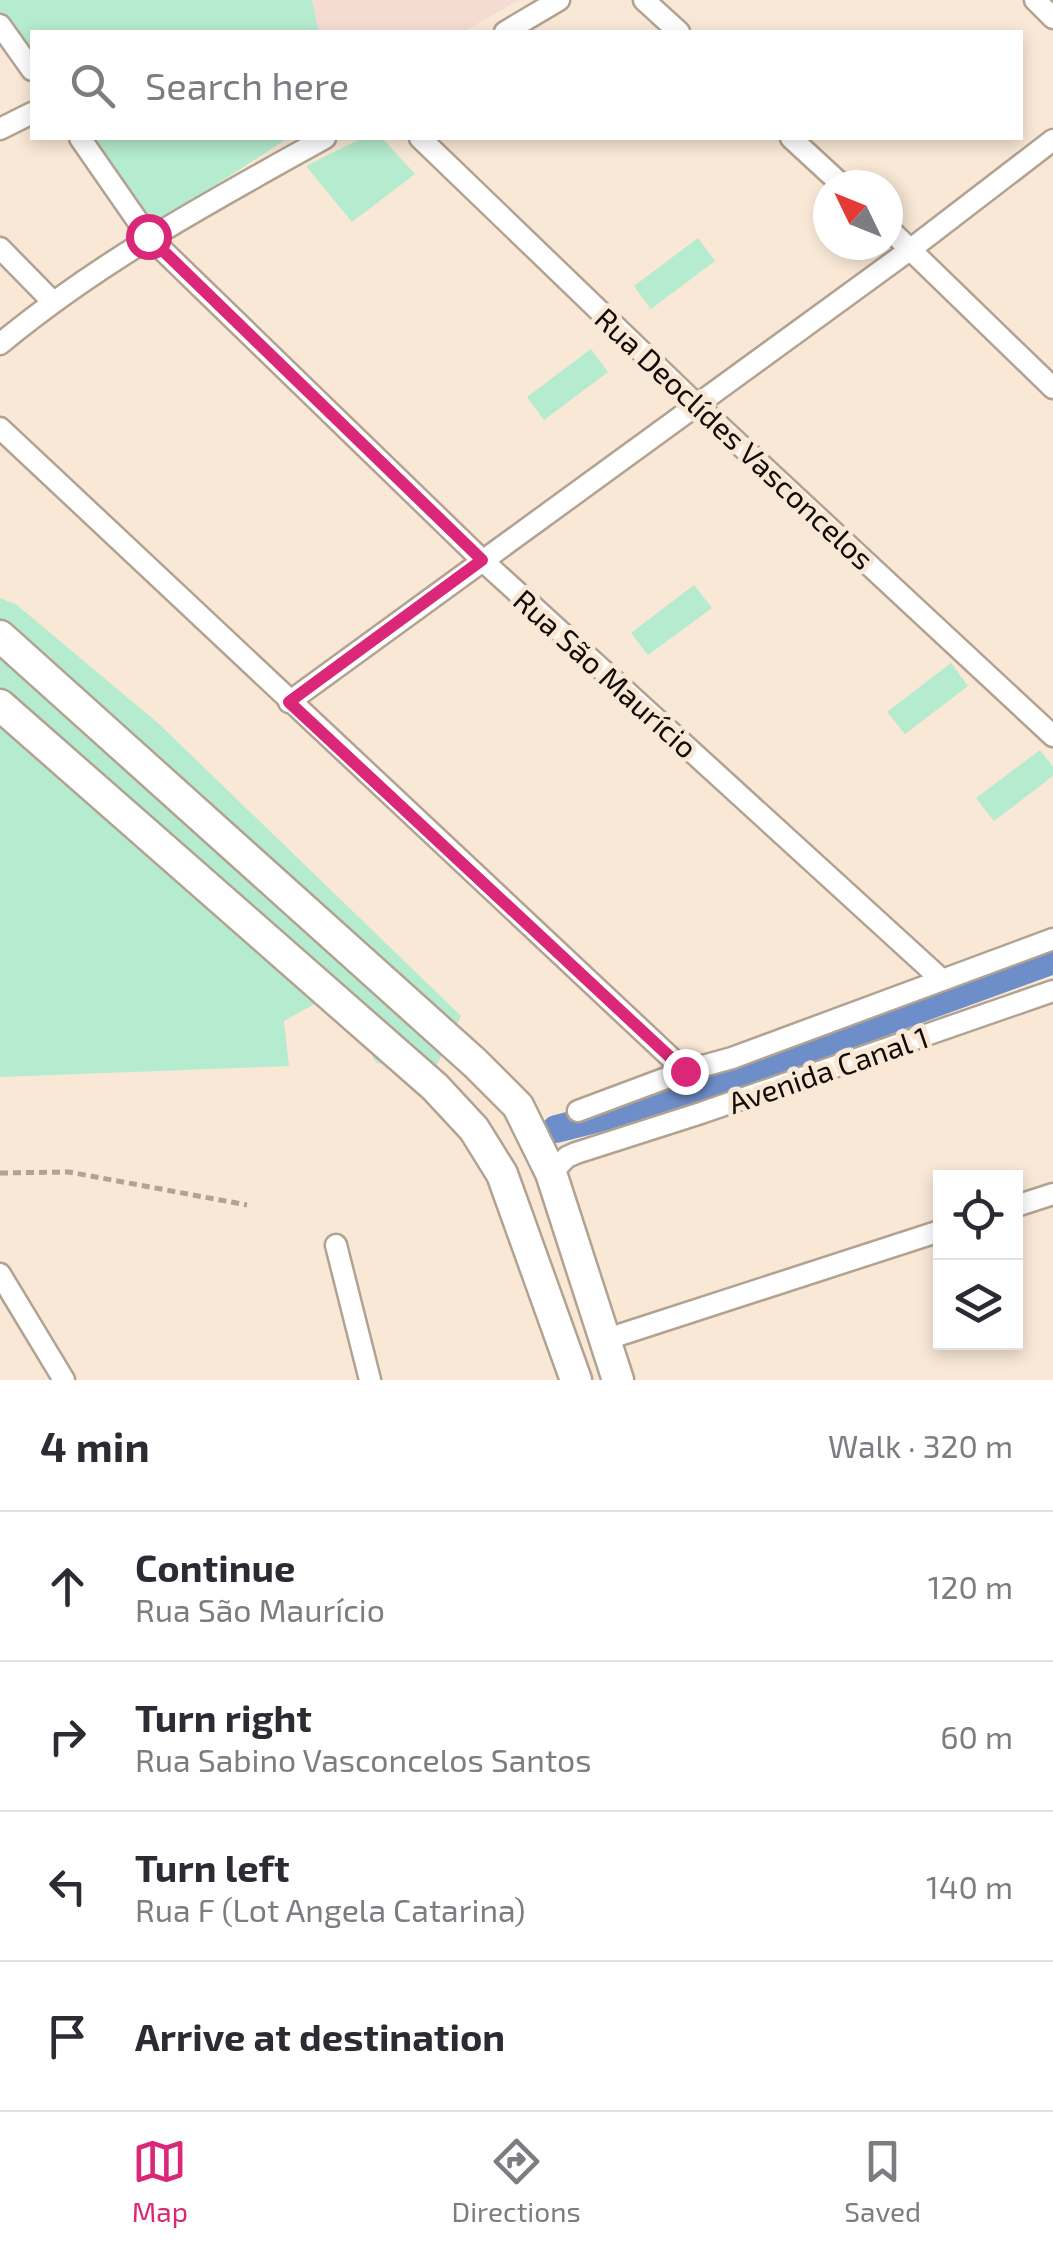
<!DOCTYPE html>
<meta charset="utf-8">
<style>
body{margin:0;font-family:"Exo 2",sans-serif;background:#f7f7f7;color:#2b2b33}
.controls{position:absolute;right:30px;bottom:30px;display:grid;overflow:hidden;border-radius:0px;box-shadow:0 5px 15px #0003}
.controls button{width:90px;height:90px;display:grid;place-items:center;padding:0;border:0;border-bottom:2px solid #e1e1e2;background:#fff;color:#2b2b33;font:50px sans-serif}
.compass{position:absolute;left:813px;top:170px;width:90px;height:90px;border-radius:50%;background:#fff;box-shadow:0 5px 15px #0003;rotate:313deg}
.stop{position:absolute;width:30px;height:30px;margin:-22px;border:8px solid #db2777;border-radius:50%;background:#fff}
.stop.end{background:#db2777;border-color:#fff;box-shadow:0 2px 10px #0008}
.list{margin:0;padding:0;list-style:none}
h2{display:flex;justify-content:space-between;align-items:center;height:130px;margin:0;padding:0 40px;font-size:42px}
h2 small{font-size:32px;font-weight:400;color:#7c7c81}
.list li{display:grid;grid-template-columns:65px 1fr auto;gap:30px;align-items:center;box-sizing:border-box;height:150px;padding:0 40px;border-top:2px solid #e1e1e2}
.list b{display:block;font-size:38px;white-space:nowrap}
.list p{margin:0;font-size:32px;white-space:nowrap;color:#7c7c81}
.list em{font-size:32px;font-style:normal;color:#7c7c81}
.icon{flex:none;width:55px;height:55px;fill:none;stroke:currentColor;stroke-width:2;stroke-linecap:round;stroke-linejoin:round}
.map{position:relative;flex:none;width:1053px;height:1380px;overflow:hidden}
.search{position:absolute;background:#fff;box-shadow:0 5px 15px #0003;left:30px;right:30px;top:30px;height:110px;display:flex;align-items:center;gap:25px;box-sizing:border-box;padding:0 35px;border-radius:0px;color:#7c7c81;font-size:38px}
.sheet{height:730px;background:#fff}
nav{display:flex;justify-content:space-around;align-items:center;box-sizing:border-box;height:140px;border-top:2px solid #e1e1e2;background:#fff;font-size:28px;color:#7c7c81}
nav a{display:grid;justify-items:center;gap:5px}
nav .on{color:#db2777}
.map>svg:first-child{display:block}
.education{fill:#f4dcd2}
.green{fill:#b5ebce}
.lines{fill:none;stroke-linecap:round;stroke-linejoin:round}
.canal{stroke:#6d8ec9;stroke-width:28}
.street-casing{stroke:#b2a291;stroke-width:25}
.secondary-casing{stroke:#b2a291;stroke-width:35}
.path{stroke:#b0a395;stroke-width:5;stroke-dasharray:8 5;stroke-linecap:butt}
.street{stroke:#fff;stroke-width:20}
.secondary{stroke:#fff;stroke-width:30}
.route{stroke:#db2777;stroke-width:12}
.labels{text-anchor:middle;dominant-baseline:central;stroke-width:10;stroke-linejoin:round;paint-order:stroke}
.street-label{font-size:30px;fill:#110c07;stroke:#f9e8d6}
</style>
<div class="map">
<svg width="1053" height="1380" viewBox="0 0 1053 1380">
<rect width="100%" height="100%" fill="#f9e8d6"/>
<polygon class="education" points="312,0 518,0 463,32 319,32"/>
<g class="green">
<polygon points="0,0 312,0 319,32 32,32 32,71 0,21"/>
<polygon points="75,138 288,138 139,235"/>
<polygon points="362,138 382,138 415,174 352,222 306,166"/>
<polygon points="698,238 715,261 651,309 634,286"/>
<polygon points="591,349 608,372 544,420 527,397"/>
<polygon points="694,585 712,608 648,655 631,633"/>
<polygon points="0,598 17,605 159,724 461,1016 434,1070 376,1063 338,991 284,1021 289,1066 0,1077"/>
<polygon points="951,663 968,686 905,734 887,712"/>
<polygon points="1040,750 1053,767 1053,776 994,821 976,798"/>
</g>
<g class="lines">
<polyline class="canal" points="556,1129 667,1101 1053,960"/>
<defs>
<g id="street">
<polyline points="644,0 679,32"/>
<polyline points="1035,0 1053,18"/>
<polyline points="0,25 32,70"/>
<polyline points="505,32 559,0"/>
<polyline points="0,129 32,113"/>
<polyline points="80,138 148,236 482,560 941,979"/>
<polyline points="420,138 697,405 1053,736"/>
<polyline points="791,138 842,185"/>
<polyline points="888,228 1053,388"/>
<polyline points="0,248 52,301"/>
<path d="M0,344c100,-83 212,-143 325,-206"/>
<polyline points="0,428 685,1071"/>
<polyline points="289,702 911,249 1053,140"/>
<polyline points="578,1111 685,1071 732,1058 1053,939"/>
<polyline points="551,1173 567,1157 576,1153 701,1113 1053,991"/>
<polyline points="1016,1206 1053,1194"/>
<polyline points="336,1245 370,1380"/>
<polyline points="0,1274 64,1380"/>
<polyline points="604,1340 940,1231"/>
</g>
<g id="secondary">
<polyline points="0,636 475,1063 518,1106 551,1173 618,1380"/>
<polyline points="0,705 435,1087 474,1129 502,1174 576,1380"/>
</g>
</defs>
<use href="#street" class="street-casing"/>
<use href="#secondary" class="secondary-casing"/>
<polyline class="path" points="0,1173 69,1172 247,1205"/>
<use href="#street" class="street"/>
<use href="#secondary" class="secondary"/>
</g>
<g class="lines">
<polyline class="route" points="148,236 482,560 289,702 685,1071"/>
</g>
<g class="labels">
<g class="street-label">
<text transform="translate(735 438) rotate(43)">Rua Deoclídes Vasconcelos</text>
<text transform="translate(606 673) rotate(42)">Rua São Maurício</text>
<text transform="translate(828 1069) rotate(-19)">Avenida Canal 1</text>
</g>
</g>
</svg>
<div class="controls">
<button><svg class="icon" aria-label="locate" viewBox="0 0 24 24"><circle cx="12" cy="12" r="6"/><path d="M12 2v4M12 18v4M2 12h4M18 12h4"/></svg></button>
<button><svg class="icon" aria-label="layers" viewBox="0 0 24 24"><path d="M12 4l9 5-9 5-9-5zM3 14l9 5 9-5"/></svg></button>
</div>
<svg class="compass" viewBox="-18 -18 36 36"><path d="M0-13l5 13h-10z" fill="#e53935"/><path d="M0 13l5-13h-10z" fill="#7c7c81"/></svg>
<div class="stop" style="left:148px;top:236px"></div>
<div class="stop end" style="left:685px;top:1071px"></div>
<div class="search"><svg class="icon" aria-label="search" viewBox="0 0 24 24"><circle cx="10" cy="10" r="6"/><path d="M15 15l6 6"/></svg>Search here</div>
</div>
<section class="sheet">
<h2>4 min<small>Walk · 320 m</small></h2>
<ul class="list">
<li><svg class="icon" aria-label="ahead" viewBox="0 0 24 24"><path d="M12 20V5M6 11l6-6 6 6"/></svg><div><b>Continue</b><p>Rua São Maurício</p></div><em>120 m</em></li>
<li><svg class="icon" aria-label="right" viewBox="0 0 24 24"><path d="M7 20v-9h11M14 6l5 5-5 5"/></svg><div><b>Turn right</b><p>Rua Sabino Vasconcelos Santos</p></div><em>60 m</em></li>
<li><svg class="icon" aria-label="left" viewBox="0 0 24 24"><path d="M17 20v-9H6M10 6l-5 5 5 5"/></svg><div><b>Turn left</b><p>Rua F (Lot Angela Catarina)</p></div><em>140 m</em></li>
<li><svg class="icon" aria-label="arrive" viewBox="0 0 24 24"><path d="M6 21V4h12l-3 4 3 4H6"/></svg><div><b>Arrive at destination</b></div></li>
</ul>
</section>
<nav>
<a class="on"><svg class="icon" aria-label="map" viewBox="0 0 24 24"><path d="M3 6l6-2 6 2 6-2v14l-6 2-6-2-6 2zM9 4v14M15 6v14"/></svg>Map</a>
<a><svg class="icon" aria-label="directions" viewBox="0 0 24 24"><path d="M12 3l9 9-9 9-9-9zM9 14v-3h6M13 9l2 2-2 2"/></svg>Directions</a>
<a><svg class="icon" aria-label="saved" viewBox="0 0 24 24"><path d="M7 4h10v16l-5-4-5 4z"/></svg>Saved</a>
</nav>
